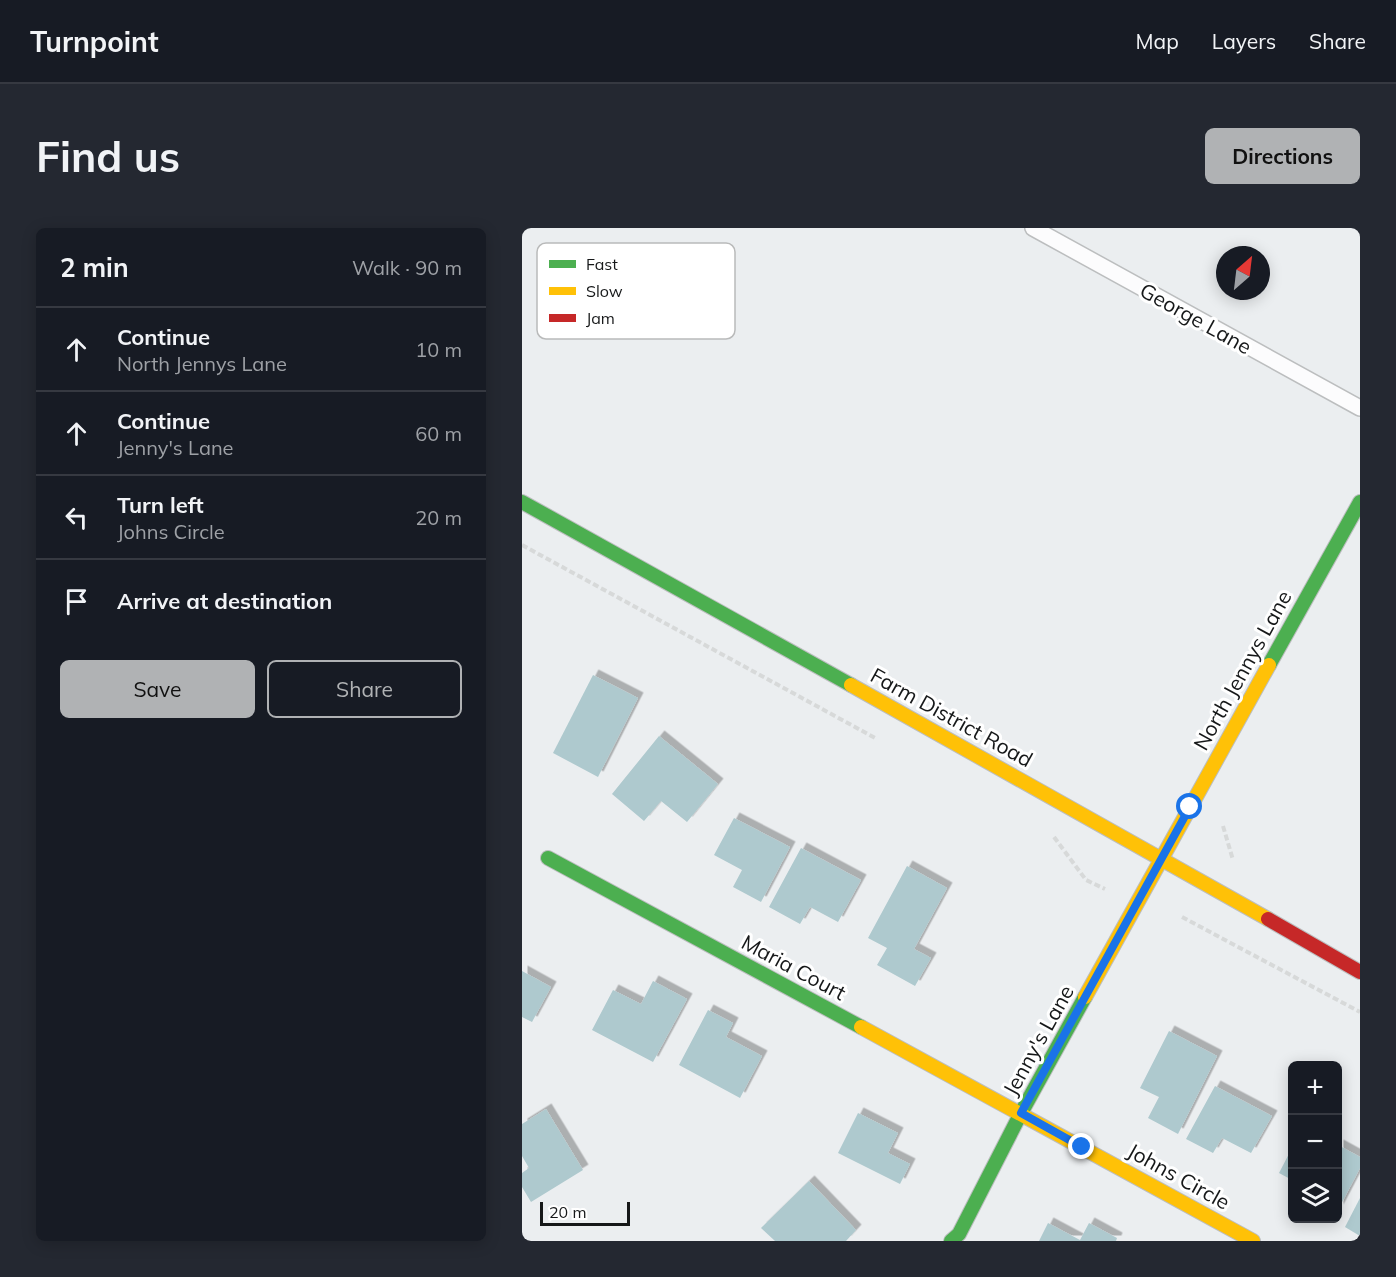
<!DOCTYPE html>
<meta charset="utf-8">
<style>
body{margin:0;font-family:Mulish,sans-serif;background:#242831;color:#f1f3f6}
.controls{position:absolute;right:18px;bottom:18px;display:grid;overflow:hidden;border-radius:9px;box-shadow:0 3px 15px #0003}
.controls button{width:54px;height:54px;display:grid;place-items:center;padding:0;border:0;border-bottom:2px solid #363941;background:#171b24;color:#f1f3f6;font:30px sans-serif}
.compass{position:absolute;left:694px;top:18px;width:54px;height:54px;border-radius:50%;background:#171b24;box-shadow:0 3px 15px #0003;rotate:28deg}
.scale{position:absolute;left:18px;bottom:15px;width:90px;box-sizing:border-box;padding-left:6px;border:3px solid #161819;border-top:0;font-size:16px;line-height:21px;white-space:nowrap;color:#161819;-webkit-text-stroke:4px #fff;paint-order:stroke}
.stop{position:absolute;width:18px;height:18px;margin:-14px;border:4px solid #1a73e8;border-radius:50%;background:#fff}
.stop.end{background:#1a73e8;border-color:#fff;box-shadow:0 2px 6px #0008}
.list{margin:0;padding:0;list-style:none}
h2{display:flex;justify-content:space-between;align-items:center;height:78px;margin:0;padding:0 24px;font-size:26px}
h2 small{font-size:20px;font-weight:400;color:#9ea1a6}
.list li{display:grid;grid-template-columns:39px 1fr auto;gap:18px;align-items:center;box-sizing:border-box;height:84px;padding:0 24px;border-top:2px solid #363941}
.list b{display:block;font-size:22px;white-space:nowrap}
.list p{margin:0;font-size:20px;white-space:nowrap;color:#9ea1a6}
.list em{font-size:20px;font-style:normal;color:#9ea1a6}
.actions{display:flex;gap:12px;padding:18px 24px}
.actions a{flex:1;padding:14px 0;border:2px solid #b0b2b4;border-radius:9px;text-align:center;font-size:21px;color:#b0b2b4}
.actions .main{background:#b0b2b4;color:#111}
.icon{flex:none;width:33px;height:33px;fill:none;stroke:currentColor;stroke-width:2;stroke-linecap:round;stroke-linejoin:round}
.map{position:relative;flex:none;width:838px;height:1013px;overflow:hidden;border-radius:9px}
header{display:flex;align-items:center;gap:36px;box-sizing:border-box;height:84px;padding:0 30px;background:#171b24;border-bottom:2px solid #363941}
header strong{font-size:28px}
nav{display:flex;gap:33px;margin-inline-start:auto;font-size:21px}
.intro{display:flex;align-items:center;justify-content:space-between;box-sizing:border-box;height:144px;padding:0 36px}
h1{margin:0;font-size:42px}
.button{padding:15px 27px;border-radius:9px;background:#b0b2b4;color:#111;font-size:21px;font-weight:700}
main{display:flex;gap:36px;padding:0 36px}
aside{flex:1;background:#171b24;border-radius:9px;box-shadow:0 3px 15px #0003}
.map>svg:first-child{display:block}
.building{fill:#aec9ce;filter:url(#shadow)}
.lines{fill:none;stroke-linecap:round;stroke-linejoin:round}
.lane-casing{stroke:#bcbebf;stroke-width:18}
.fast-casing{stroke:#bcbebf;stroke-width:16}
.slow-casing{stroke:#bcbebf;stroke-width:16}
.jam-casing{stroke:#bcbebf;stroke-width:16}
.path{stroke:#d7d9d9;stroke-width:4;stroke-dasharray:6 3;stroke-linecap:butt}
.lane{stroke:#fcfcfd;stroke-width:15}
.fast{stroke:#4caf50;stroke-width:14}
.slow{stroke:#ffc107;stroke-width:14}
.jam{stroke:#c62828;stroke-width:14}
.route{stroke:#1a73e8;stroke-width:8}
.labels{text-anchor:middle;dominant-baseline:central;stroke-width:6;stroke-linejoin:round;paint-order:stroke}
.street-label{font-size:21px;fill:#161819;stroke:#fff}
.key{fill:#fff;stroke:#b9baba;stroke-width:1.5}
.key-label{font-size:16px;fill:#161819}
</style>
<header>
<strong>Turnpoint</strong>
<nav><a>Map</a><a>Layers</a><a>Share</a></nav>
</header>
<div class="intro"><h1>Find us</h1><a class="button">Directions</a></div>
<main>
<aside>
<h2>2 min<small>Walk · 90 m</small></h2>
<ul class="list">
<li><svg class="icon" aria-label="ahead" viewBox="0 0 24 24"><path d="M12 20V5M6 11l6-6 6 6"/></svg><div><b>Continue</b><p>North Jennys Lane</p></div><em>10 m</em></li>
<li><svg class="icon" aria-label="ahead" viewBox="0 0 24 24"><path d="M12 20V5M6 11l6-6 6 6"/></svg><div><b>Continue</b><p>Jenny's Lane</p></div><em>60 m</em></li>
<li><svg class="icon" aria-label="left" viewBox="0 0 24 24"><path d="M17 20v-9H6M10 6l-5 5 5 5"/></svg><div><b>Turn left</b><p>Johns Circle</p></div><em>20 m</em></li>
<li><svg class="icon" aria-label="arrive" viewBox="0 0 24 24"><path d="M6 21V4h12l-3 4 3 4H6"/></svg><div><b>Arrive at destination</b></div></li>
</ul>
<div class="actions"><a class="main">Save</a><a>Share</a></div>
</aside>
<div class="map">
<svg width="838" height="1013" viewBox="0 0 838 1013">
<defs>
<filter id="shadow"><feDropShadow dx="5.5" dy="-5.5" stdDeviation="0" flood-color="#0004"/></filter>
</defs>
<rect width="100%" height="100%" fill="#ebeef0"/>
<g class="building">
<polygon points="71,447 116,470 76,549 31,525"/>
<polygon points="137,508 196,556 165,594 139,573 122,593 90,566"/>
<polygon points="212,590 268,619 239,674 211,659 220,642 192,627"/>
<polygon points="279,620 339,652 316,694 288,679 278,696 247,679"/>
<polygon points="385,638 425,660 392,721 409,730 393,758 355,737 365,720 346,710"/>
<polygon points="0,743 29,759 10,794 0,789"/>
<polygon points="131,753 165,771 131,834 70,802 91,762 119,776"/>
<polygon points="186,782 211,795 204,809 240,828 218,870 157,837"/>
<polygon points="647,803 695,828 656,906 626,890 637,869 618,860"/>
<polygon points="693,858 750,888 729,925 700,910 691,925 664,911"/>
<polygon points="24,881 61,942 9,974 0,959 0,945 7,940 0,928 0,896"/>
<polygon points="336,885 376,905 366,925 388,936 378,956 316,925"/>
<polygon points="816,917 838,929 838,940 816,982"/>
<polygon points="770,920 770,952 757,945"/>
<polygon points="287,953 334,1002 324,1013 253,1013 239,1000"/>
<polygon points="838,970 838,1008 823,999"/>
<polygon points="526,995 558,1012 567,995 595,1010 594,1013 517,1013"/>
</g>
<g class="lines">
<defs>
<polyline id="lane" points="511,0 838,180"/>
<g id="fast">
<polyline points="0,274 329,457"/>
<polyline points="747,437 838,274"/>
<polyline points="26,630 339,799"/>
<polyline points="429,1013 437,1006 499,885 563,769"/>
</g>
<g id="slow">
<polyline points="329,457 746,691"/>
<polyline points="563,769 747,437"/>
<polyline points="339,799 731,1013"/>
</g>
<polyline id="jam" points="746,691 838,744"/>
</defs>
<use href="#lane" class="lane-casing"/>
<use href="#fast" class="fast-casing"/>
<use href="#slow" class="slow-casing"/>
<use href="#jam" class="jam-casing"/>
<g class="path">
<polyline points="0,317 355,511"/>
<polyline points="701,598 711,632"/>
<polyline points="532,609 564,652 583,661"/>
<polyline points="660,689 838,784"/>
</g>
<use href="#lane" class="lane"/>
<use href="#fast" class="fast"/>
<use href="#slow" class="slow"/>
<use href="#jam" class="jam"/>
</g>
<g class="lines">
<polyline class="route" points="560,919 499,885 668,579"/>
</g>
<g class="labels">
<g class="street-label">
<text transform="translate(674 90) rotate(29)">George Lane</text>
<text transform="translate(720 442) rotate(-61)">North Jennys Lane</text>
<text transform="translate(430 489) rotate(29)">Farm District Road</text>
<text transform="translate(272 739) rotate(28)">Maria Court</text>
<text transform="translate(516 812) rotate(-61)">Jenny's Lane</text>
<text transform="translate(657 948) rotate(29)">Johns Circle</text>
</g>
</g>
<rect x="15" y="15" width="198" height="96" rx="9" class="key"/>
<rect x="27" y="32" width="27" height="8" fill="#4caf50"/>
<rect x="27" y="59" width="27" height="8" fill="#ffc107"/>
<rect x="27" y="86" width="27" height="8" fill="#c62828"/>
<g class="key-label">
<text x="64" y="42">Fast</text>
<text x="64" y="69">Slow</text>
<text x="64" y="96">Jam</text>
</g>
</svg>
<div class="controls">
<button>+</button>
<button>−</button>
<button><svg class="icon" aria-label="layers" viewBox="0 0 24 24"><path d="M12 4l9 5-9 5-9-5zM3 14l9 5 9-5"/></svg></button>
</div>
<svg class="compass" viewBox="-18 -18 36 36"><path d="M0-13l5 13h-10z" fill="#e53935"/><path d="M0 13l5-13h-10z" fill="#9ea1a6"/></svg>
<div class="scale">20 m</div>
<div class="stop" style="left:668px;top:579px"></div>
<div class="stop end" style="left:560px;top:919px"></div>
</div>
</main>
